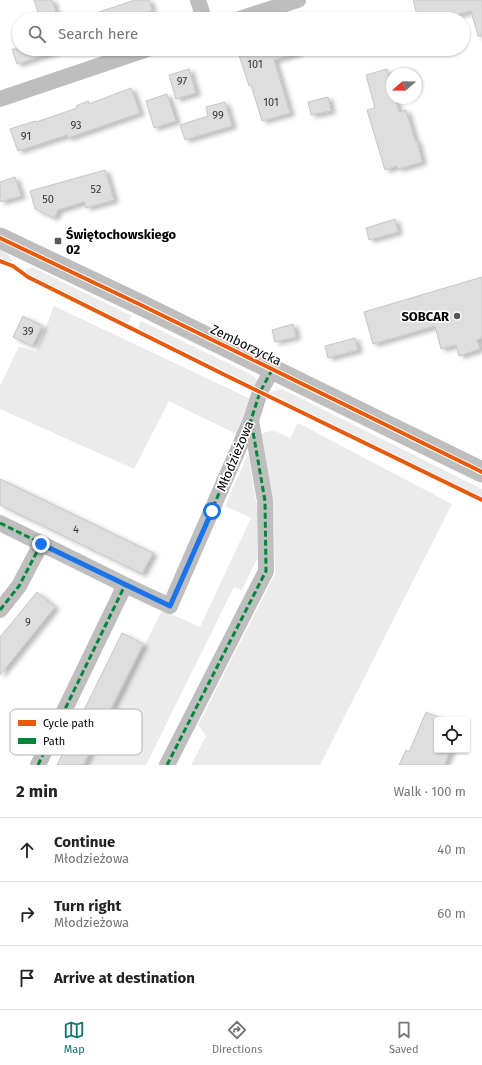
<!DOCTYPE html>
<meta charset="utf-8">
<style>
body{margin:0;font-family:"Fira Sans",sans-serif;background:#f2f2f2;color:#222}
.controls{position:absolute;right:12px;bottom:12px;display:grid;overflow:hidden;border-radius:4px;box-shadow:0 1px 3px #0004}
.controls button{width:36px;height:36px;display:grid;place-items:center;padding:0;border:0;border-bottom:1px solid #e0e0e0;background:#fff;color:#222;font:20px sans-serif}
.compass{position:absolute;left:386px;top:68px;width:36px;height:36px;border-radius:50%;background:#fff;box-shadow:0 1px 3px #0004;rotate:250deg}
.stop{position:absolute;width:12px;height:12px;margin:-9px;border:3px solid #1a73e8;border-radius:50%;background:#fff}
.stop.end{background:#1a73e8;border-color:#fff;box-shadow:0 1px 4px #0008}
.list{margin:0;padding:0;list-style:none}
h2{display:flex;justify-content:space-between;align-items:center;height:52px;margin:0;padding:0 16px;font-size:17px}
h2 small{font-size:13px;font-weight:400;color:#767676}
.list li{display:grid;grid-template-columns:26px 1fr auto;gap:12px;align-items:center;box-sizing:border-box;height:64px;padding:0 16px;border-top:1px solid #e0e0e0}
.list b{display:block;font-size:15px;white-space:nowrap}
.list p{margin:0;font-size:13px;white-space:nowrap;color:#767676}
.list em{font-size:13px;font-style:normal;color:#767676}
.icon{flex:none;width:22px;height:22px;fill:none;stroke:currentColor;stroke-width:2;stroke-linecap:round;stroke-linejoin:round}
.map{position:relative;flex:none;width:482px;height:765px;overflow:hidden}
.search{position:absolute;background:#fff;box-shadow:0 1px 3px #0004;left:12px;right:12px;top:12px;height:44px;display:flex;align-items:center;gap:10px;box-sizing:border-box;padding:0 14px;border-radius:22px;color:#767676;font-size:15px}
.sheet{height:244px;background:#fff}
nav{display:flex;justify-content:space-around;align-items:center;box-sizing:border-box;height:56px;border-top:1px solid #e0e0e0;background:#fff;font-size:11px;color:#767676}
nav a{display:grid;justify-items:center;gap:2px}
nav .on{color:#0f766e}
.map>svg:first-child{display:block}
.green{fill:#ebebeb}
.building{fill:#dedede;stroke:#c6c6c6;filter:url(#shadow)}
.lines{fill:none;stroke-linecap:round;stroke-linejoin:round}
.minor{stroke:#bebebe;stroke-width:16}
.tertiary{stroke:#bebebe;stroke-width:21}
.quiet{stroke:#00873e;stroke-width:3;stroke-dasharray:6 3;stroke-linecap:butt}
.cycleway-casing{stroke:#fff;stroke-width:6}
.cycleway{stroke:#e8590c;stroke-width:4}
.route{stroke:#1a73e8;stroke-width:5}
.poi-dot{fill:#595959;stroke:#fff;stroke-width:1.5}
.labels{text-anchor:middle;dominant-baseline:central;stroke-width:3.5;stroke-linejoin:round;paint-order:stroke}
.number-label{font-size:11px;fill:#383838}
.poi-label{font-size:13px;font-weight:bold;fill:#000;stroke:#fff;text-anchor:start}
.street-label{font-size:13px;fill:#000;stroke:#fff}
.key{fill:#fff;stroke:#b2b2b2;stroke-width:1}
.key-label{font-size:11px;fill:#000}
</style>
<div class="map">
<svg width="482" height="765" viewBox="0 0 482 765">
<defs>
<filter id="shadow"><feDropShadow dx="4.5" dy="2.5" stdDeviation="2" flood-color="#0004"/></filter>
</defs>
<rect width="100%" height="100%" fill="#fff"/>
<g class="green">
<polygon points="0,250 9,255 12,261 11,264 0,257"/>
<polygon points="33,267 36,269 132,316 127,324 24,272 26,269"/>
<polygon points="54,306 253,400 238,435 169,401 134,469 0,409 0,386 19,346 36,352"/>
<polygon points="141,321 254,376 258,382 258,388 138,328"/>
<polygon points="282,389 482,489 482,498 269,393 275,390"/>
<polygon points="298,423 452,504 320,765 191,765 206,736 198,725 275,574 273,502 260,434 273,430 290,438"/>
<polygon points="248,454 257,507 257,559 242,590 234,587 146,765 86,765 162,610 200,627 251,518 225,506"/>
</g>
<g class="building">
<polygon points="34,0 52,0 58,19 40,19"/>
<polygon points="135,0 149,0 152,11 123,19 84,19 84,17"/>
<polygon points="413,0 482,0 482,36 478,36 471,11 442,19 418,19"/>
<polygon points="12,49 55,49 55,52 17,64"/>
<polygon points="237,49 298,49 298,53 274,60 290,113 262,121 251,85 249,86"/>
<polygon points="189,69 196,93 176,99 169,75"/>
<polygon points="387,69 392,86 392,98 395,98 399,112 406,110 415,141 417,141 422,162 398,169 397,166 385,170 367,110 375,108 366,75"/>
<polygon points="131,88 140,113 68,138 67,135 18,151 10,129 35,121 36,122 77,108 76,106 88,101 89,104"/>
<polygon points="167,94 176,121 154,128 146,101"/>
<polygon points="328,97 331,111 311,115 308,102"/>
<polygon points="225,102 232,126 185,140 180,125 208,116 206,107"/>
<polygon points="105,170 114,200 86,208 84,202 58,210 54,218 35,209 30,191"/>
<polygon points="15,177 21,196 0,202 0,182"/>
<polygon points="395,219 398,232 369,240 366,228"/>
<polygon points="482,277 482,338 477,340 480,349 459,356 456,345 441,349 435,326 373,344 364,312"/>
<polygon points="23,316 42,326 32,346 13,337"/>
<polygon points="293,324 296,337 275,342 272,330"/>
<polygon points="355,338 358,350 328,358 325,346"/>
<polygon points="0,479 153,553 142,574 0,505"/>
<polygon points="37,592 55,607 0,675 0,637"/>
<polygon points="122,633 143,644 83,765 57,765"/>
<polygon points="426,712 437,717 437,750 451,750 444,765 399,765 406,750 409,752"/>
</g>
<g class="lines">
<g class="minor">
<polyline points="198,0 204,19"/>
<polyline points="239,19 298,0"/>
<polyline points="0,99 148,49"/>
<polyline points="0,523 125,585 170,606 251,420 260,392 272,370"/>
<polyline points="0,610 19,586 41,544"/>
<polyline points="38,765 125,585"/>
<polyline points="167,765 266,571 265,501 251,420"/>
</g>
<polyline class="tertiary" points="0,238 141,305 482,472"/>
<g class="quiet">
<polyline points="0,523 125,585 170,606 251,420 260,392 272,370"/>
<polyline points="0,610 19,586 41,544"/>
<polyline points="38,765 125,585"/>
<polyline points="167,765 266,571 265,501 251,420"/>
</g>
<defs>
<g id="cycleway">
<polyline points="0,238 141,305 482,472"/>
<polyline points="0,261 13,266 28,277 227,376 482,500"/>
</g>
</defs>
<use href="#cycleway" class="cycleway-casing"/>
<use href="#cycleway" class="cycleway"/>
</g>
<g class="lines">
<polyline class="route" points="41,544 170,606 212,511"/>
</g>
<g class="poi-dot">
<rect x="54" y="237" width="8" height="8" rx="2"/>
<circle cx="457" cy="316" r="4"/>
</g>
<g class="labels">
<g class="number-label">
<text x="255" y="64">101</text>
<text x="182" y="81">97</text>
<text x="271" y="102">101</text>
<text x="218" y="115">99</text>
<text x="76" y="125">93</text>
<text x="26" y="136">91</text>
<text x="96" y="189">52</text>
<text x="48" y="199">50</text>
<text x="28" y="331">39</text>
<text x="76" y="529">4</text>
<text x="28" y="622">9</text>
</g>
<g class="poi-label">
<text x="66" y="234">Świętochowskiego<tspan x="66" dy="15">02</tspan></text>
<text x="449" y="316" text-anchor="end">SOBCAR</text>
</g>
<g class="street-label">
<text transform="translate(246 345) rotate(26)">Zemborzycka</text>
<text transform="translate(235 456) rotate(-67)">Młodzieżowa</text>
</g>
</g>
<rect x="10" y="709" width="132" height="46" rx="6" class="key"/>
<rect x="18" y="720" width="18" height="6" fill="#e8590c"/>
<rect x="18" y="738" width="18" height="6" fill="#00873e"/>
<g class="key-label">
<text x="43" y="727">Cycle path</text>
<text x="43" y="745">Path</text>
</g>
</svg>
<div class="controls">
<button><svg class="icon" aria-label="locate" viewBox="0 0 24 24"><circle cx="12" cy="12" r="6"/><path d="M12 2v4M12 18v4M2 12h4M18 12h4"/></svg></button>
</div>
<svg class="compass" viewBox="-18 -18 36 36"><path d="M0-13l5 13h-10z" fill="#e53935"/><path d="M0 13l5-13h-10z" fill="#767676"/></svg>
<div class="stop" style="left:212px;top:511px"></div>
<div class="stop end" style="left:41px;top:544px"></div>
<div class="search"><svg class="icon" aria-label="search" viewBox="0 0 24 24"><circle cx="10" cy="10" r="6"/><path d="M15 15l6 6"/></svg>Search here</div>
</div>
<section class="sheet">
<h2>2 min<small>Walk · 100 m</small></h2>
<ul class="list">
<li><svg class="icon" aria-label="ahead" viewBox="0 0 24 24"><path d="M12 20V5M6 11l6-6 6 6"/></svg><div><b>Continue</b><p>Młodzieżowa</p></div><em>40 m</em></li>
<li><svg class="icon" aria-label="right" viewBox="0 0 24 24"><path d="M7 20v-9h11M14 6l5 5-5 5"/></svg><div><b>Turn right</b><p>Młodzieżowa</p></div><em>60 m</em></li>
<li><svg class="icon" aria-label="arrive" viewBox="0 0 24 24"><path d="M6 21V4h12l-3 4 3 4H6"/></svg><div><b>Arrive at destination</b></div></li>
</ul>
</section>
<nav>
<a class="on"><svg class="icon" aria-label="map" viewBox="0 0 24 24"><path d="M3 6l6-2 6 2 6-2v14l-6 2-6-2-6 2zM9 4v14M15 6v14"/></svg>Map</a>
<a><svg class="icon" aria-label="directions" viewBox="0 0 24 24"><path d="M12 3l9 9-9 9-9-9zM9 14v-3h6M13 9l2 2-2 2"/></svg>Directions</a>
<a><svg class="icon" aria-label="saved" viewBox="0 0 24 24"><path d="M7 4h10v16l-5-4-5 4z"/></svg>Saved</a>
</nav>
